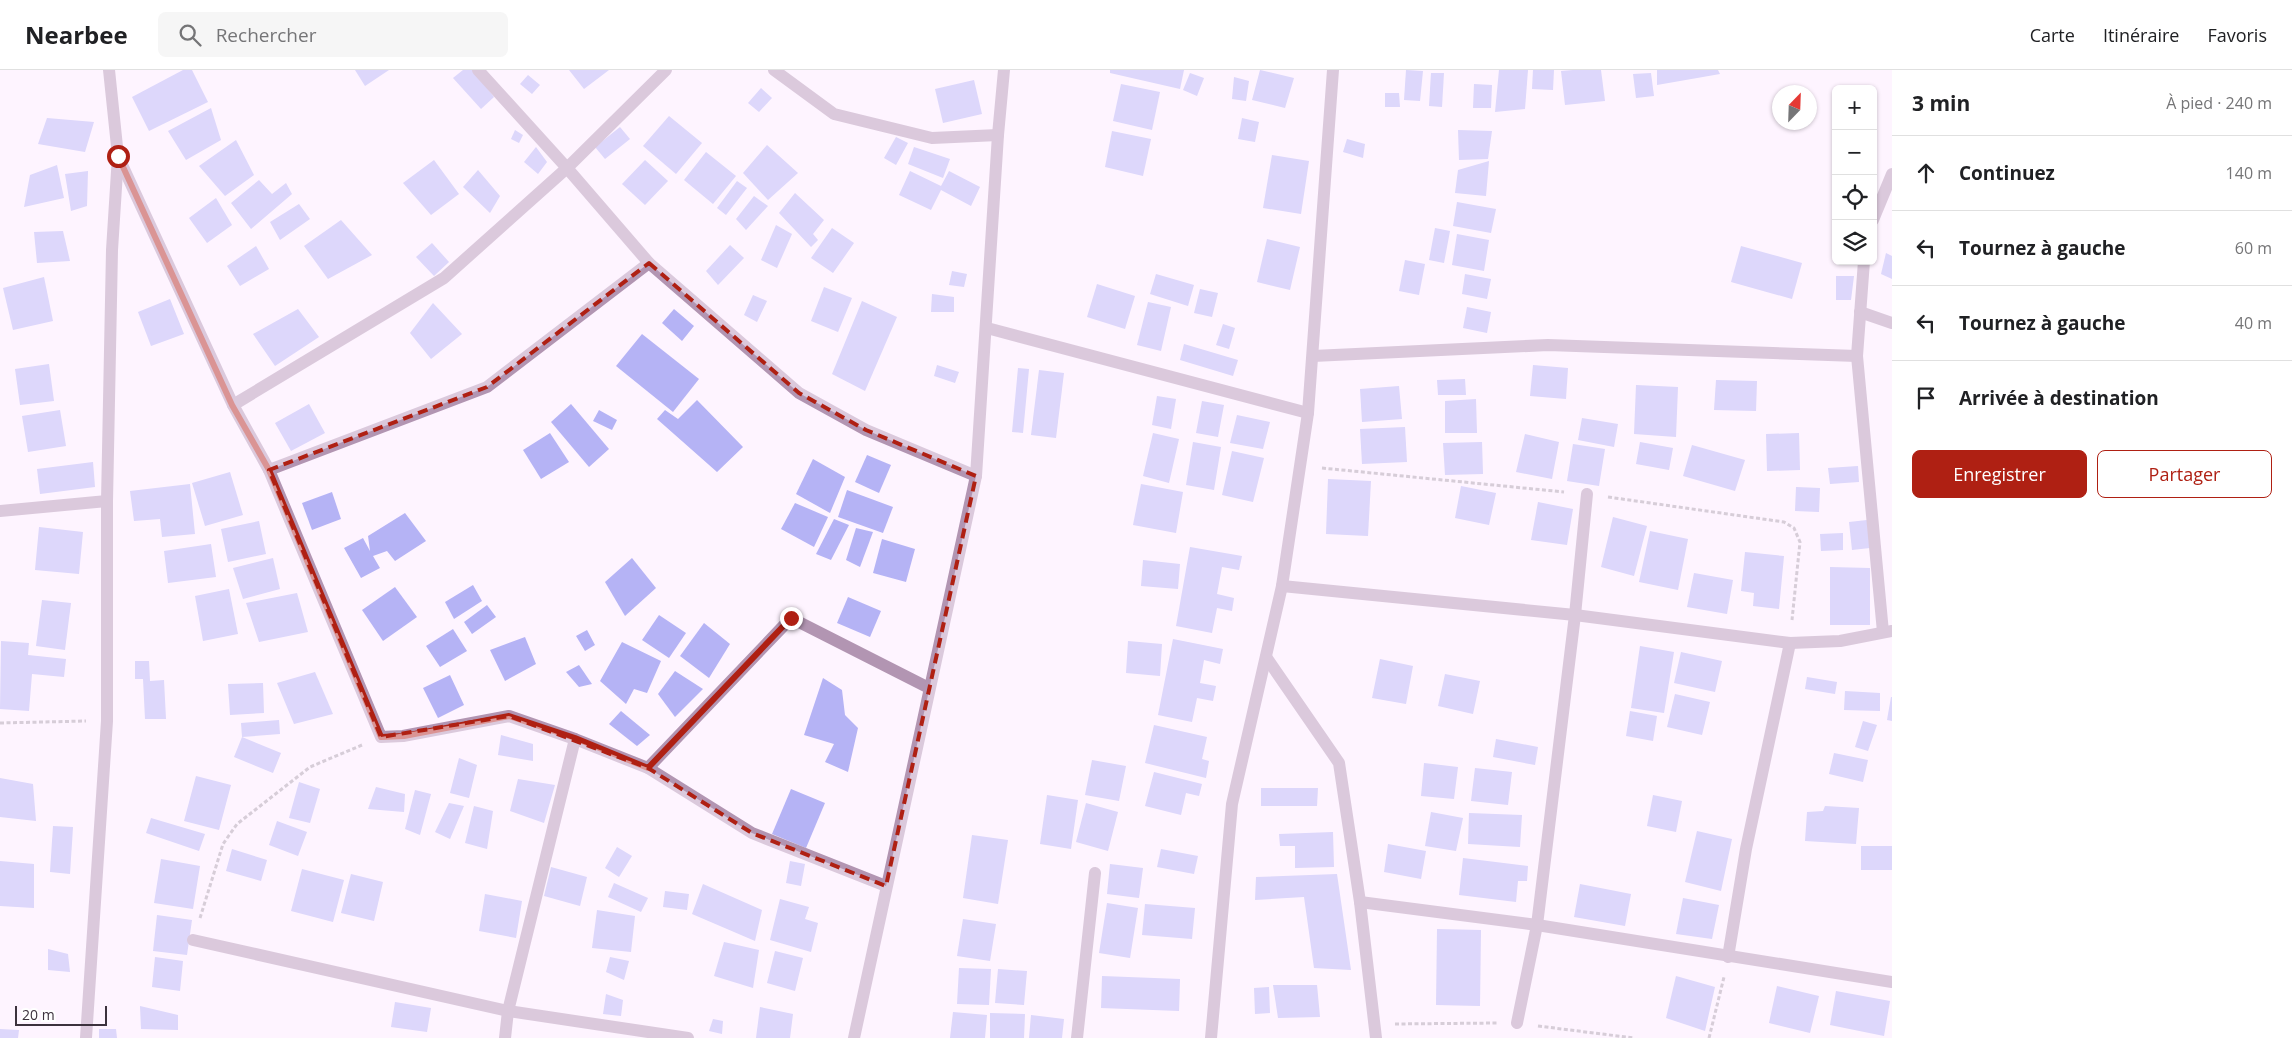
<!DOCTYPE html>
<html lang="fr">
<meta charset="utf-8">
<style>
body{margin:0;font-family:"Open Sans",sans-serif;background:#f6f6f6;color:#202124}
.controls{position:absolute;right:15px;top:15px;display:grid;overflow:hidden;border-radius:8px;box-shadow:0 1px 4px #0004}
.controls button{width:45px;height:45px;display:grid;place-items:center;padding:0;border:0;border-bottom:1px solid #e0e0e0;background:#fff;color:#202124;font:25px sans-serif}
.compass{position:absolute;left:1772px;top:15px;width:45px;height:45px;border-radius:50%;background:#fff;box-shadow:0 1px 4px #0004;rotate:23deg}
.scale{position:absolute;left:15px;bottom:12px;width:92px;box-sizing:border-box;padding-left:5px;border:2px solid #3c323d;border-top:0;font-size:14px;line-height:18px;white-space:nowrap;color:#3c323d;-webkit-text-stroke:4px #fff;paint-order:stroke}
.stop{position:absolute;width:15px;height:15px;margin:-11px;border:4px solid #af2013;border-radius:50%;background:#fff}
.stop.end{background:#af2013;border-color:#fff;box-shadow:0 1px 5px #0008}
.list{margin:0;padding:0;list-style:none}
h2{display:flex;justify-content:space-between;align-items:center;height:65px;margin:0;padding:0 20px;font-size:21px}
h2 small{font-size:16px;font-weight:400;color:#757577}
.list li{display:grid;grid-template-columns:32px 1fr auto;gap:15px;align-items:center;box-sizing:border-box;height:75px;padding:0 20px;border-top:1px solid #e0e0e0}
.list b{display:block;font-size:19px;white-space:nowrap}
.list em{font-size:16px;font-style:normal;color:#757577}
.actions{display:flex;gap:10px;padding:15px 20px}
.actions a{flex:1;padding:11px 0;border:1px solid #af2013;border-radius:8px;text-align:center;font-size:18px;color:#af2013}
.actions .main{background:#af2013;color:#fff}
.icon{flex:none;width:28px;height:28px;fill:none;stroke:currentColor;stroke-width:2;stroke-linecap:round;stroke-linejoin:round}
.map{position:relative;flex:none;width:1892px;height:968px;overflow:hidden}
header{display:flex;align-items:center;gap:30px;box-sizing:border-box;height:70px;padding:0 25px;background:#fff;border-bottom:1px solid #e0e0e0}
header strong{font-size:24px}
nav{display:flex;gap:28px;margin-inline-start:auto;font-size:18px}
.search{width:350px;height:45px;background:#f6f6f6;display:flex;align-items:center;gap:12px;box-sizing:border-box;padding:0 18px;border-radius:8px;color:#757577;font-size:19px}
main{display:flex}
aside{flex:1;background:#fff}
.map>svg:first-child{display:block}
.building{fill:#b5b3f5}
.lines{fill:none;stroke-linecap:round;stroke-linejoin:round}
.path{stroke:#a89ea9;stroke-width:3;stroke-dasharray:4 2.5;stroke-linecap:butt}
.minor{stroke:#b295b2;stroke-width:12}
.route{stroke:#af2013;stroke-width:6}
.marked{fill:none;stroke:#af2013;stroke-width:4;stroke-dasharray:10 6;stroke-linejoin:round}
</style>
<header>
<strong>Nearbee</strong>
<div class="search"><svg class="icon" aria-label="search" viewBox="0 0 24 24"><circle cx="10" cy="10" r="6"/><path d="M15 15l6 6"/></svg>Rechercher</div>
<nav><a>Carte</a><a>Itinéraire</a><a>Favoris</a></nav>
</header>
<main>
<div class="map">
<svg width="1892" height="968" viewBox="0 0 1892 968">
<rect width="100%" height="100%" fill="#fef4ff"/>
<g class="building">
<polygon points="183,0 192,0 208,32 149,61 132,27"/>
<polygon points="355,0 389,0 365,16"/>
<polygon points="463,0 473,0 494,27 481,39 453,8"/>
<polygon points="569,0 609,0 584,19"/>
<polygon points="1110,0 1184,0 1180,19 1110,3"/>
<polygon points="1260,0 1294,8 1285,38 1252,30"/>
<polygon points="1406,0 1423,1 1420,31 1404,30"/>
<polygon points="1499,0 1528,0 1525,39 1495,42"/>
<polygon points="1533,0 1554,0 1553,20 1532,19"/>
<polygon points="1573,0 1601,0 1605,31 1565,35 1561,1"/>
<polygon points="1657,0 1718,0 1720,4 1657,15"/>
<polygon points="1190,3 1204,8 1197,26 1183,20"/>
<polygon points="1431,3 1444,3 1442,37 1429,36"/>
<polygon points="1651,3 1654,26 1636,28 1633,4"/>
<polygon points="528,5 540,15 532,24 520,14"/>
<polygon points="1234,7 1249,11 1246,31 1232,29"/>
<polygon points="974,10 982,44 943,53 935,19"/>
<polygon points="1121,14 1160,22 1152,60 1113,51"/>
<polygon points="1474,14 1492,15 1491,38 1473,38"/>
<polygon points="761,18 772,28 759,42 748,33"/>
<polygon points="1385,23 1399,23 1400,37 1385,37"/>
<polygon points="211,38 221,70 186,90 168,61"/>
<polygon points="669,46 702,73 676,104 643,76"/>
<polygon points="47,48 94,52 85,82 38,74"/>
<polygon points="1242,48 1259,52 1255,72 1238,69"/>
<polygon points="620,57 630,69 605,89 595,77"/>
<polygon points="515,60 523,65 519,73 511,69"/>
<polygon points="1458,60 1492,61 1488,89 1459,90"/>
<polygon points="1112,61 1151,69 1143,106 1105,97"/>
<polygon points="896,67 908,73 896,95 884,88"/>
<polygon points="1347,69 1365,74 1363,88 1343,82"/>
<polygon points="236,70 254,105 225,126 199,96"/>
<polygon points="767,75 798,103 768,130 743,103"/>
<polygon points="536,77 547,92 538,104 524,92"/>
<polygon points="914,77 950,89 943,108 908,94"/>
<polygon points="706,82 736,106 713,134 684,110"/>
<polygon points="1272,85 1309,91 1301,144 1263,138"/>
<polygon points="434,90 459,124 431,145 403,113"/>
<polygon points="645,90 668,111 645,135 622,114"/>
<polygon points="1489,91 1486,126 1455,123 1458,100"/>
<polygon points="57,95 64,128 24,137 30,105"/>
<polygon points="478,100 500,126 490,143 463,117"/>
<polygon points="88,101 87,136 71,141 65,104"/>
<polygon points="910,101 941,116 949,101 980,117 971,136 941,120 931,140 899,125"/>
<polygon points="259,110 272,124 286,113 292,124 251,159 231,133"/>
<polygon points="737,111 747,118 726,145 717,138"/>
<polygon points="795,123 824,150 813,164 818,170 811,177 779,143"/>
<polygon points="754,126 768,136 746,160 736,149"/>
<polygon points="216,128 232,155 207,173 189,148"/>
<polygon points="1457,132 1496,139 1491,163 1453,156"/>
<polygon points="299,134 310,149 280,170 270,152"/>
<polygon points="341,150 372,185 328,209 304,176"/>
<polygon points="776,155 792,164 777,198 761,190"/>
<polygon points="832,158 854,173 833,203 811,188"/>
<polygon points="1435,158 1450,161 1444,193 1429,190"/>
<polygon points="63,161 70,191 37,193 34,162"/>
<polygon points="1457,164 1489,170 1484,201 1452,195"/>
<polygon points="1267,169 1300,177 1290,220 1257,212"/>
<polygon points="432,173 449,192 434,206 416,187"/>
<polygon points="730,175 744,188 718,215 706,201"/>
<polygon points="256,176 269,199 240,216 227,196"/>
<polygon points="1741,176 1802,193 1792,229 1731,212"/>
<polygon points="1886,183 1892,186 1892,209 1881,204"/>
<polygon points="1405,190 1425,194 1419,225 1399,221"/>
<polygon points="952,201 967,204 964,217 949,215"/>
<polygon points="1156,204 1194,215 1188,236 1150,224"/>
<polygon points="1465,204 1491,209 1487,229 1462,224"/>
<polygon points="1836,206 1854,206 1851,230 1836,230"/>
<polygon points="44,207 53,251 13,260 3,218"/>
<polygon points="1097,214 1135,226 1125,259 1087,247"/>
<polygon points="824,217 852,228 838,262 811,251"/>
<polygon points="1200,219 1218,223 1212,247 1194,243"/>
<polygon points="932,224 954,227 954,242 931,242"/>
<polygon points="753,225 767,231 757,252 744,245"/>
<polygon points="170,229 184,264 151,276 138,242"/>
<polygon points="862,231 897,247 865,321 832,304"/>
<polygon points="1148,232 1171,237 1161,281 1137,275"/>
<polygon points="433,233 462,264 431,289 410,263"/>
<polygon points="1467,237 1491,242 1487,263 1463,258"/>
<polygon points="298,239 319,267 275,296 253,264"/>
<polygon points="674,239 694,256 682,271 662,253"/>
<polygon points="1223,254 1235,258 1229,279 1216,275"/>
<polygon points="642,264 699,309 673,342 616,296"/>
<polygon points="1184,274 1238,290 1233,306 1180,290"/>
<polygon points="49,294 54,331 20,335 15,299"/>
<polygon points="937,295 959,302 955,313 934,306"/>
<polygon points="1533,295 1568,298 1566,329 1530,326"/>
<polygon points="1018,298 1029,299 1023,363 1012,362"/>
<polygon points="1039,300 1064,303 1056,368 1031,365"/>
<polygon points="1465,309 1466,325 1438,325 1437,310"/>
<polygon points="1716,310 1757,311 1756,341 1714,340"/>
<polygon points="1636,315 1678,317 1676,367 1634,364"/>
<polygon points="1399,316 1402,349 1362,352 1360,319"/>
<polygon points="1157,326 1176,329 1171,359 1152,355"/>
<polygon points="1476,329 1477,363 1445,363 1445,331"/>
<polygon points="697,330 743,377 717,402 657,349 665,340 678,349"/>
<polygon points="1202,331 1224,335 1218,367 1196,363"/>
<polygon points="309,334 325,363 291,381 275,353"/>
<polygon points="571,334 609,379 589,397 551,352"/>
<polygon points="60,340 66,376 28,382 22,346"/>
<polygon points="599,340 617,350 612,360 593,351"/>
<polygon points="1237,345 1270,352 1263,379 1230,373"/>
<polygon points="1582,348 1618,354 1614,377 1578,370"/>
<polygon points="1405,357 1407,392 1362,394 1360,359"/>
<polygon points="550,363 569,392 541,409 523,380"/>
<polygon points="1153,363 1179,369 1169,413 1143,406"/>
<polygon points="1799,363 1800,400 1767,401 1766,364"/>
<polygon points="1525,364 1559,372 1552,409 1516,402"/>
<polygon points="1193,372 1221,377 1214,420 1186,415"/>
<polygon points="1482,372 1483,404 1445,405 1443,373"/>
<polygon points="1640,372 1673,378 1669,400 1636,394"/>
<polygon points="1573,374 1605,379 1599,416 1567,411"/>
<polygon points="1692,375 1745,390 1735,421 1683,406"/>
<polygon points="1232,381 1264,388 1253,432 1222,425"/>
<polygon points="867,385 891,395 879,423 855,412"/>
<polygon points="813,389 845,407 830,443 796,424"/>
<polygon points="93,392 95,417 40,424 37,399"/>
<polygon points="1858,396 1859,412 1830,414 1828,398"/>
<polygon points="230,402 243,445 205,456 192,413"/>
<polygon points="1328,409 1371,411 1368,466 1326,464"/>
<polygon points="190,414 195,464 162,467 160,449 134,451 130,421"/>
<polygon points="1141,414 1183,422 1176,463 1133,455"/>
<polygon points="1461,416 1496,423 1489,455 1455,448"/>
<polygon points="1796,417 1820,418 1819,442 1795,441"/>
<polygon points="847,420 893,437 883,463 838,447"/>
<polygon points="332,422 341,449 312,460 302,433"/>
<polygon points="1538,432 1573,439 1567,475 1531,470"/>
<polygon points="795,433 828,447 814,477 781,459"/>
<polygon points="405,443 426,471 395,491 387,481 373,486 380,498 361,508 344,478 363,468 370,481 368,466"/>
<polygon points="1613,447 1647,456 1634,506 1601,497"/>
<polygon points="834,449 849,455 831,490 816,484"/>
<polygon points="1867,450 1870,478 1852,480 1849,452"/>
<polygon points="259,451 266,484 228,492 221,459"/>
<polygon points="39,457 83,462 79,504 35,500"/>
<polygon points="856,458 873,462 860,497 846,490"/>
<polygon points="1650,461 1688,469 1678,520 1639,512"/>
<polygon points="1843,463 1843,480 1821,481 1820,464"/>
<polygon points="882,469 915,479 906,512 873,503"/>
<polygon points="211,474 216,507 168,513 164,481"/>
<polygon points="1190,477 1242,486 1239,500 1222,497 1217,524 1234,528 1232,541 1217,538 1212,563 1176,556"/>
<polygon points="1745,482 1784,486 1779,539 1753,536 1754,523 1741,521"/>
<polygon points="273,488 280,519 243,529 233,498"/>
<polygon points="632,488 656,518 625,546 605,512"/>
<polygon points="1143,490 1180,494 1178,519 1141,516"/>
<polygon points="1830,497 1870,498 1870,555 1830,555"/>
<polygon points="1694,503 1733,510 1727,544 1687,537"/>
<polygon points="473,515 482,531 454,549 445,532"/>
<polygon points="395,517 417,547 383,571 362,540"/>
<polygon points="229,519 238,564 203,571 195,526"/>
<polygon points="297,523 308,562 259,572 246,533"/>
<polygon points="848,527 881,541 870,567 837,553"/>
<polygon points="42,530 71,533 65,580 36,576"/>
<polygon points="487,535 496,547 472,564 464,552"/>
<polygon points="659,545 686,563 669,588 642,570"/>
<polygon points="704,553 730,574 709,608 680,586"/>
<polygon points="453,559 467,581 440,597 426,576"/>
<polygon points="587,560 595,575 585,581 576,566"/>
<polygon points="525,567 536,594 505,611 490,580"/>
<polygon points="1173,569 1223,579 1220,594 1204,590 1200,613 1216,616 1213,631 1197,628 1192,652 1158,645"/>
<polygon points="1,571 29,573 28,585 66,589 64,607 32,604 29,641 0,639"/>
<polygon points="1128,571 1162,574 1160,606 1126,603"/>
<polygon points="622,572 661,591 647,623 634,619 626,634 600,611"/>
<polygon points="1640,576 1674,582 1664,643 1631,638"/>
<polygon points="1681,582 1722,591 1715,622 1674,613"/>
<polygon points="1380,589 1413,596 1406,634 1372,628"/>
<polygon points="135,591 149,591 150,611 164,610 166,649 145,649 143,609 135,609"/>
<polygon points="579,595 592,614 579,617 566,602"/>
<polygon points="675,601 703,619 675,647 658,624"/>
<polygon points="315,602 333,644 294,654 277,613"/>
<polygon points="1445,604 1480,611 1473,644 1438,636"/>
<polygon points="450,605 464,635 438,648 423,618"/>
<polygon points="1807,607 1837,612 1835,624 1805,619"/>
<polygon points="823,608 842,620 845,645 858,658 848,702 825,692 834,674 804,665"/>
<polygon points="263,613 264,643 230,645 228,614"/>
<polygon points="1845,621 1880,623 1880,641 1844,640"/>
<polygon points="1675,624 1710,632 1702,665 1667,657"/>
<polygon points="1891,627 1892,627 1892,651 1887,650"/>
<polygon points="621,641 650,665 637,676 609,654"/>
<polygon points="1630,641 1657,646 1653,671 1626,666"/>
<polygon points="279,650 280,664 242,667 241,653"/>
<polygon points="1863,651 1877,655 1868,681 1855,677"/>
<polygon points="1154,655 1207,667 1202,689 1209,691 1206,708 1145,693"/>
<polygon points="501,665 533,674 533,691 498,685"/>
<polygon points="242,667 281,683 273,703 234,687"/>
<polygon points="1496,669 1538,677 1535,695 1493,687"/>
<polygon points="1834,683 1868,690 1863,712 1829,704"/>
<polygon points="459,688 477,695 469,728 450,723"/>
<polygon points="1092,690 1126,696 1119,731 1085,725"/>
<polygon points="1424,693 1458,697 1454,729 1421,726"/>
<polygon points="1475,698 1512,702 1508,735 1471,731"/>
<polygon points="1154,702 1202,714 1199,726 1186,723 1181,745 1145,736"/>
<polygon points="196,706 231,715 219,760 184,751"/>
<polygon points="0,708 33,714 36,751 0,747"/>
<polygon points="518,709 555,715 544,753 510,741"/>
<polygon points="299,712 320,719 310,753 289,748"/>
<polygon points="376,717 405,724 404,742 368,739"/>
<polygon points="1261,718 1318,718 1317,736 1261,736"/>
<polygon points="791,719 825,733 806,778 772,764"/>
<polygon points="415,720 431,724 420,765 405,759"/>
<polygon points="1047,725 1078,730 1071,779 1040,774"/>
<polygon points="1653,725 1682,731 1676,762 1647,756"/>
<polygon points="449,733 464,736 450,769 435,762"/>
<polygon points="1086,733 1118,742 1108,781 1076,772"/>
<polygon points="474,736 493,741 487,779 465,773"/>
<polygon points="1825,736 1859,738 1856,774 1805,771 1807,742 1823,741"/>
<polygon points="1431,742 1463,748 1456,781 1425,776"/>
<polygon points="1469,743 1522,745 1520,777 1468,774"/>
<polygon points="151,748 205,764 199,781 146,763"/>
<polygon points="277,751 307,762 298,786 269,775"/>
<polygon points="53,756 73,757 70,804 50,802"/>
<polygon points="1697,761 1732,769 1721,821 1685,812"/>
<polygon points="1333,762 1334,797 1295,798 1295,776 1280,776 1279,764"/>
<polygon points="972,765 1008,770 998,834 963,828"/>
<polygon points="1388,774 1426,781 1421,809 1384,802"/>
<rect x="1861" y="776" width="31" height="24"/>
<polygon points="617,777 632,786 619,807 605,798"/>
<polygon points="232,779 267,790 261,811 226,801"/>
<polygon points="1161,779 1198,786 1194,804 1157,797"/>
<polygon points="1463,788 1528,796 1527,811 1518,811 1516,832 1459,825"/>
<polygon points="161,789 200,796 193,839 154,833"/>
<polygon points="0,791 34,794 34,838 0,836"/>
<polygon points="790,791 805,794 801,816 786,813"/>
<polygon points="1110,794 1143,798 1139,828 1107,824"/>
<polygon points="551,797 587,807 580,836 544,826"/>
<polygon points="302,799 344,810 333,852 291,841"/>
<polygon points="351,804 383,812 374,851 341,843"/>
<polygon points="1337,804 1351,900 1314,898 1304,827 1255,830 1256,807"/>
<polygon points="614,813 648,828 641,842 608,827"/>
<polygon points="703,814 762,840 755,871 692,844"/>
<polygon points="1580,814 1631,824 1625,856 1574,847"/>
<polygon points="665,821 689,824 687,840 663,837"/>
<polygon points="485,824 522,831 516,868 479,861"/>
<polygon points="1683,828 1719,835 1712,869 1676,864"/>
<polygon points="780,829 809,837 805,849 818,853 811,882 770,870"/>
<polygon points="1107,833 1138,838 1130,888 1099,883"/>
<polygon points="1145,834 1195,838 1192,869 1142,865"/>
<polygon points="597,840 635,846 631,882 592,878"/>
<polygon points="157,845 192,850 187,885 153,881"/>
<polygon points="963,849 996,854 990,891 957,886"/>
<polygon points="1437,859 1481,860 1480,936 1436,935"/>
<polygon points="724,872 759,880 753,918 714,906"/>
<polygon points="48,879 68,884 70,902 48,900"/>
<polygon points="775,881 803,888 795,921 767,913"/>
<polygon points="155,887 183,891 180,921 152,917"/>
<polygon points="610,887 629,891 624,910 606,902"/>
<polygon points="959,898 991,899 989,935 957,934"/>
<polygon points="998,899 1027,901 1024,935 995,933"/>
<polygon points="1102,906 1180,909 1179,941 1101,938"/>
<polygon points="1676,906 1715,917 1705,961 1666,948"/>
<polygon points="1273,915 1317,915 1320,947 1278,948"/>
<polygon points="1777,916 1819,926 1810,963 1769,953"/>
<polygon points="1269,917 1270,943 1255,944 1254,918"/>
<polygon points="1836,921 1890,931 1884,966 1830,955"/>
<polygon points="606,924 623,930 621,946 603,944"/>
<polygon points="395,932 431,938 427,962 391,957"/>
<polygon points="140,936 178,945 178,960 141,959"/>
<polygon points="760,937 793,944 790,968 756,968"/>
<polygon points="953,942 987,945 985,968 950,968"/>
<polygon points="990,943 1025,944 1024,968 990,968"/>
<polygon points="1031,945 1064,949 1062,968 1029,968"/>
<polygon points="713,949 723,951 722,964 709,961"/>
<polygon points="0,959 19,960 18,968 0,968"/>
<polygon points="99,959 116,959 117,968 99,968"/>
</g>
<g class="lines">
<g class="path">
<polyline points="1322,398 1564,422"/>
<polyline points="1608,427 1784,452 1794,458 1800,472 1792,550"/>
<polyline points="0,653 86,651"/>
<polyline points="200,848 223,774 237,754 310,697 362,675"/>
<polyline points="1395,954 1497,953"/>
<polyline points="1538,956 1634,968"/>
<polyline points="1709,968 1724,907"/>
</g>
<g class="minor">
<polyline points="478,0 567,98 649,193 799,323 866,360 976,406"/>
<polyline points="774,0 834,44 932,68 998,65"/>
<polyline points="118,86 233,335 269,400 381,667 403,666 509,646 575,669 648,698 752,763 886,816"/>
<polyline points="1873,150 1892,104"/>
<polyline points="1864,191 1857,286 1883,562"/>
<polyline points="1860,242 1892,253"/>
<polyline points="987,258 1308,343"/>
<polyline points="1313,286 1548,275 1857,286"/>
<polyline points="233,335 444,208 567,98 666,0"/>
<polyline points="269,400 487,317 649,193"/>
<polyline points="0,441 107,431"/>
<polyline points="1282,516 1575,545 1790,573 1840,571 1892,561"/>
<polyline points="1266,587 1339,693 1360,832 1376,968"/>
<polyline points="648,698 791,548 929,618"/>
<polyline points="1360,832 1537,855 1892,912"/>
<polyline points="193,870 508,941 688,968"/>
<polyline points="1728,887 1746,779 1790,573"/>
<polyline points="1517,953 1537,855 1575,545 1587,424"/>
<polyline points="86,968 107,651 107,431 112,180 118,86 109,0"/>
<polyline points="505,968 508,941 575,669"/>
<polyline points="854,968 976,406 998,65 1004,0"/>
<polyline points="1077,968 1095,803"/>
<polyline points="1211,968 1232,734 1282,516 1308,343 1333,0"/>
</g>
</g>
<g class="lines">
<polyline class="route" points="118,86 232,335 269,400 381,667 404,666 509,646 575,668 648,698 791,548"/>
</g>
<path d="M0 0H1892V968H0ZM649,193l150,130 67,37 110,46 -90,410 -134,-53 -104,-65 -139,-52 -128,21 -112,-267 218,-83z" fill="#fef4ff" fill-opacity=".55" fill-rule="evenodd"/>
<path class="marked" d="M649,193l150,130 67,37 110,46 -90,410 -134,-53 -104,-65 -139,-52 -128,21 -112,-267 218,-83z"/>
</svg>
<div class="controls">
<button>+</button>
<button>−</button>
<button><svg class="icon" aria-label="locate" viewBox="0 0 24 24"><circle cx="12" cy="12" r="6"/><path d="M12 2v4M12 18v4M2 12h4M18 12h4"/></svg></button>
<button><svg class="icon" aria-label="layers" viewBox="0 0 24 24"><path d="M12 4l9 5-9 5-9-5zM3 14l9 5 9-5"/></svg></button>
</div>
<svg class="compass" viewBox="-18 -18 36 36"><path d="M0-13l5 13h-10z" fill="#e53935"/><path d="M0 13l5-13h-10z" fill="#757577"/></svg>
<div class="scale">20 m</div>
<div class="stop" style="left:118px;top:86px"></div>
<div class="stop end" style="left:791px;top:548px"></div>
</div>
<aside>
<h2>3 min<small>À pied · 240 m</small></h2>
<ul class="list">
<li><svg class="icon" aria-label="ahead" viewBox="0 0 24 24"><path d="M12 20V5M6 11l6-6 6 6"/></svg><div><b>Continuez</b></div><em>140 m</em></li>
<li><svg class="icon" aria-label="left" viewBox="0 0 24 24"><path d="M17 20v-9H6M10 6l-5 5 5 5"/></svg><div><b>Tournez à gauche</b></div><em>60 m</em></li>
<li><svg class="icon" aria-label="left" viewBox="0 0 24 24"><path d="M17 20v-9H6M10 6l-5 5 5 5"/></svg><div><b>Tournez à gauche</b></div><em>40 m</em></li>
<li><svg class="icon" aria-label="arrive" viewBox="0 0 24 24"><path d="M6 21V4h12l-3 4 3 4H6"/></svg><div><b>Arrivée à destination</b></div></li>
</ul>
<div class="actions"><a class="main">Enregistrer</a><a>Partager</a></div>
</aside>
</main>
